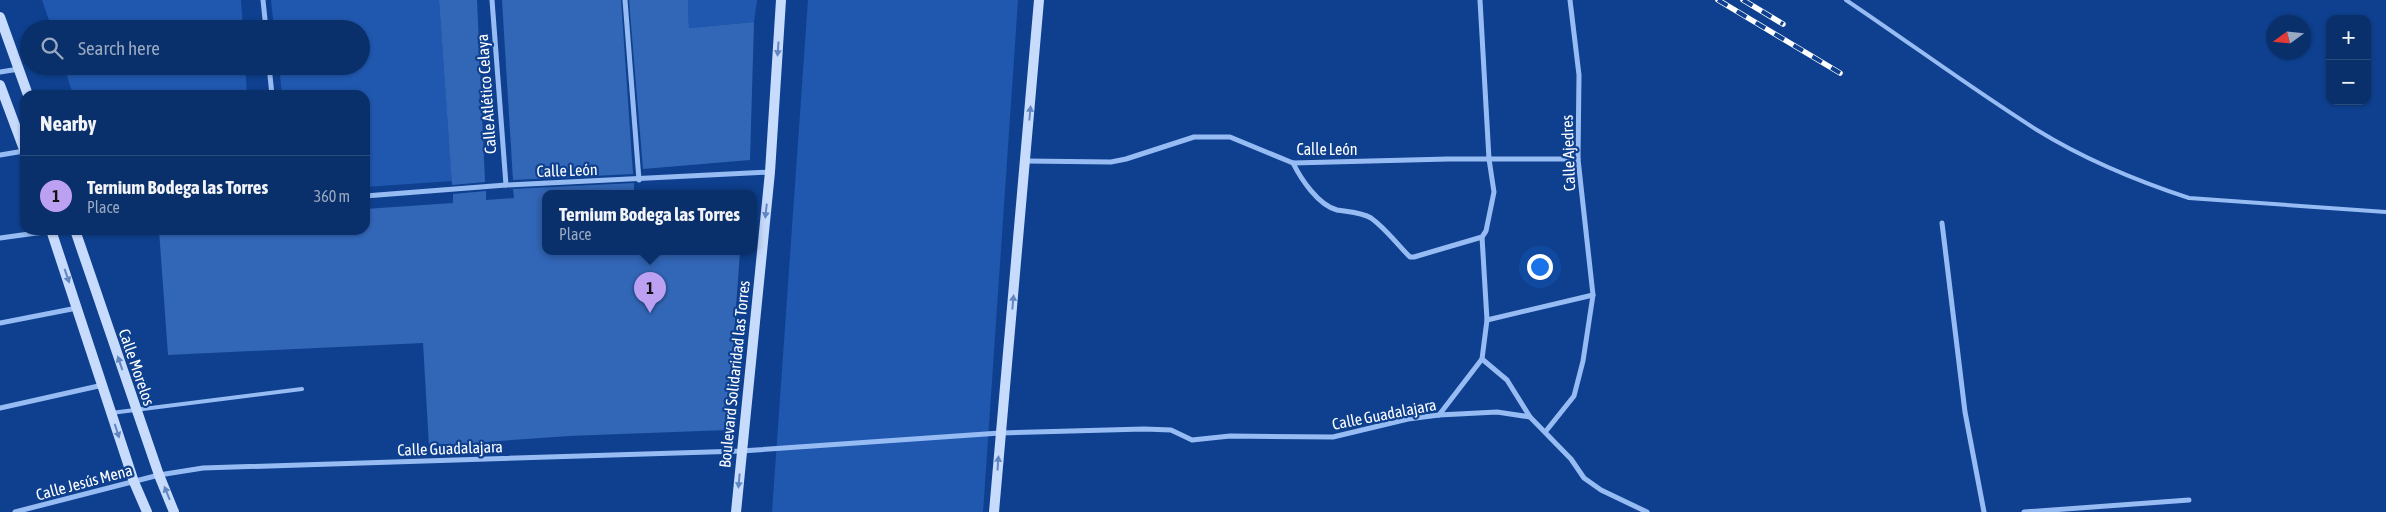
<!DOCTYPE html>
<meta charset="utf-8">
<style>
body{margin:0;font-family:"Asap Condensed",sans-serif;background:#183c73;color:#f1f3f6}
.controls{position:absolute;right:15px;top:15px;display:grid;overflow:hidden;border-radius:10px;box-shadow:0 1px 4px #0004}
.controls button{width:45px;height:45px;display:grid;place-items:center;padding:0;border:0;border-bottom:1px solid #2a4b7e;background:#0a306b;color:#f1f3f6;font:25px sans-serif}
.compass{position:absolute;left:2266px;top:15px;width:45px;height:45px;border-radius:50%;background:#0a306b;box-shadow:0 1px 4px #0004;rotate:255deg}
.you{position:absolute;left:1539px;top:266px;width:18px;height:18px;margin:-12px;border:4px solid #fff;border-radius:50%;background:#1a73e8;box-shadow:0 0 0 8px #1a73e833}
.badge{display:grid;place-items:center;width:32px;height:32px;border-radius:50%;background:#bca0f2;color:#111;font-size:16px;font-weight:700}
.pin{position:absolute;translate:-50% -41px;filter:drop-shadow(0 1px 2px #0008)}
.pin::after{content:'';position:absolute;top:26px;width:18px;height:15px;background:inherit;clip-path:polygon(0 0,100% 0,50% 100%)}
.popup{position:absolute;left:542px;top:190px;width:215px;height:65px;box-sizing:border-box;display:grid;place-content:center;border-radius:10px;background:#0a306b;filter:drop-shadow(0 1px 4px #0005);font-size:16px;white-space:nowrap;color:#99a9c1}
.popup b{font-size:19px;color:#f1f3f6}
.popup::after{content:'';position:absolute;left:50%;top:100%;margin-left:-10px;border:10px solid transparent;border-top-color:#0a306b}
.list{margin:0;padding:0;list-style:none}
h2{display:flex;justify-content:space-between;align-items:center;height:65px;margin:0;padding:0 20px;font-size:21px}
h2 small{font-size:16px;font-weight:400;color:#99a9c1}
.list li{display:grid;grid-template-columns:32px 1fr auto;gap:15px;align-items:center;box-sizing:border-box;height:80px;padding:0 20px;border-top:1px solid #2a4b7e}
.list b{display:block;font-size:19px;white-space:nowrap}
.list p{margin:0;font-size:16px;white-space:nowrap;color:#99a9c1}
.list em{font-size:16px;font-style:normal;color:#99a9c1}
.icon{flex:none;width:28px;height:28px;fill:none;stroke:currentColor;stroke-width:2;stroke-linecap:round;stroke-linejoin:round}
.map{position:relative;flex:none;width:2386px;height:512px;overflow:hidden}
.search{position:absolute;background:#0a306b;box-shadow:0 1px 4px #0004;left:20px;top:20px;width:350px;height:55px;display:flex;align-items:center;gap:12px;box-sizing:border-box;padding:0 18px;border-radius:28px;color:#99a9c1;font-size:19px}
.panel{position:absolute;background:#0a306b;box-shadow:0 1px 4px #0004;left:20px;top:90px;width:350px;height:145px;border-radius:15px}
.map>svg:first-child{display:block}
.green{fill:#2058af}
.building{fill:#3266b7}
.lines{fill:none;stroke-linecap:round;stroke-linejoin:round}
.service{stroke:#97bcf4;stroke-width:4}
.minor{stroke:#97bcf4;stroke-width:5}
.secondary{stroke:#c7dbfd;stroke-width:10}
.rail-casing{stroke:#fff;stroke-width:5.5}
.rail{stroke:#0e408f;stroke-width:4;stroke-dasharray:11;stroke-linecap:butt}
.oneway{fill:#6186c0}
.labels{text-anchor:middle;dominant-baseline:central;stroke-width:4.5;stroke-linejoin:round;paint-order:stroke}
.street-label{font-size:16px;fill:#fff;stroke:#0e408f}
</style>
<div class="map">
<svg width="2386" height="512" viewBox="0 0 2386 512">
<rect width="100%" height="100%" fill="#0e408f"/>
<g class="green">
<polygon points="42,0 241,0 243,29 52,29"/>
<polygon points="271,0 439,0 452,181 365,187 365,95 282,95 279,66 361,66 361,29 274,29"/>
<polygon points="688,0 757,0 754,22 689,28"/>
<polygon points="808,0 1018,0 983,512 772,512"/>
<polygon points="64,66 245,66 247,95 73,95"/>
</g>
<g class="building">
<polygon points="439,0 477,0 485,182 452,185"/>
<polygon points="502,0 621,0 633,174 513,180"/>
<polygon points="629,0 688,0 689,28 754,22 750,160 643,169"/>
<polygon points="634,183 634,194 546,194 546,252 740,252 727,430 569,436 429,446 423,343 168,355 159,230 365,230 365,209 453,203 453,194 486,191 486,200 514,198 513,189"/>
</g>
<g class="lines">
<g class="service">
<path d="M1846,0c64,43 126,89 191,130 47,29 100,51 152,68l197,14"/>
<polyline points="111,413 302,389"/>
</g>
<g class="minor">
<polyline points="263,0 266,29"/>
<polyline points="492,0 506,185"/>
<polyline points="625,0 639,180"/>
<polyline points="269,66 272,95"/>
<polyline points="0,72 19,69"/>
<polyline points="0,155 24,151"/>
<polyline points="1026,161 1111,162 1126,159 1194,137 1230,137 1293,163 1448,159 1578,159"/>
<path d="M1293,163c8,16 25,42 44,47 11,2 24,2 34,8 14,10 26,26 39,39h4l68,-20 4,-6 8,-39 -5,-33 -9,-159"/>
<polyline points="365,196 506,185 770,172"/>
<polyline points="1942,223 1965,412 1984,512"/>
<polyline points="1482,237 1487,320"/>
<polyline points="0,238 51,231"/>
<polyline points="0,323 77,308"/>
<polyline points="1482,359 1507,380 1530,417"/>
<polyline points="0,408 103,385"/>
<polyline points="1439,415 1482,359 1487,320 1593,295"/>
<polyline points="1546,431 1574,396 1583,361 1593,295 1578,159 1579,75 1570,0"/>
<polyline points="15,512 159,475 203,468 741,451 1000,433 1144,429 1171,430 1192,440 1230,436 1333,437 1408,419 1439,415 1497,412 1530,417 1571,459 1584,478 1601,490 1647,512"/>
<polyline points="2024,512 2189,500"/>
</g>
<g class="secondary">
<polyline points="0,17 28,95"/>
<polyline points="0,85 25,152"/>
<polyline points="51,230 134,482 147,512"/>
<polyline points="75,230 159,475 174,512"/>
<polyline points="736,512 770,172 781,0"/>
<polyline points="994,512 1039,0"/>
</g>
<defs>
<g id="rail">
<polyline points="1718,0 1840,73"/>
<polyline points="1743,0 1783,24"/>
</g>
</defs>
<use href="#rail" class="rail-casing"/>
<use href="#rail" class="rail"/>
</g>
<defs><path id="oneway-solid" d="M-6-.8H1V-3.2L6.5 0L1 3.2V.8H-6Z" transform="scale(1.25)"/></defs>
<g class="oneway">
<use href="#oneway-solid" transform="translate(778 49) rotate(94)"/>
<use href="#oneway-solid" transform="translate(1030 113) rotate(-85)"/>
<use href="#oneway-solid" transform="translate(766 211) rotate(96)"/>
<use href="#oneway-solid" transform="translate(67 276) rotate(71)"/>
<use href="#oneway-solid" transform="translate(1013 302) rotate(-85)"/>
<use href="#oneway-solid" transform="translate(120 363) rotate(-109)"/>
<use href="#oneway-solid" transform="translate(117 431) rotate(72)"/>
<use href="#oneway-solid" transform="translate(998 463) rotate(-86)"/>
<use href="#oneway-solid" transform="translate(739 481) rotate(95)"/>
<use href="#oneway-solid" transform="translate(167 493) rotate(-112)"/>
</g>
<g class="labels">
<g class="street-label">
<text transform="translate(486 94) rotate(-94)">Calle Atlético Celaya</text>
<text x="1327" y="149">Calle León</text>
<text transform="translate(1568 153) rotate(-92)">Calle Ajedres</text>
<text transform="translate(567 170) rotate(-2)">Calle León</text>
<text transform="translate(137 367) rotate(71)">Calle Morelos</text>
<text transform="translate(734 374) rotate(-84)">Boulevard Solidaridad las Torres</text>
<text transform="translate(1384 414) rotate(-11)">Calle Guadalajara</text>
<text transform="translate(450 448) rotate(-2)">Calle Guadalajara</text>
<text transform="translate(84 482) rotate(-15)">Calle Jesús Mena</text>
</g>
</g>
</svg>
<div class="controls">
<button>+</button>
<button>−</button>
</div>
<svg class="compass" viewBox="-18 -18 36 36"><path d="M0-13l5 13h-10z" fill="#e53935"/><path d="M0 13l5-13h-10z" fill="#99a9c1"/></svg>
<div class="you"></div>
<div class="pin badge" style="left:650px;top:313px">1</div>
<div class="popup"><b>Ternium Bodega las Torres</b>Place</div>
<div class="search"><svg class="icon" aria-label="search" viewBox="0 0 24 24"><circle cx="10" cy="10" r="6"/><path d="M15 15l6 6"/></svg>Search here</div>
<section class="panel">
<h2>Nearby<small></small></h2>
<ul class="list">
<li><span class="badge">1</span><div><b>Ternium Bodega las Torres</b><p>Place</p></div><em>360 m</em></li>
</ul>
</section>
</div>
